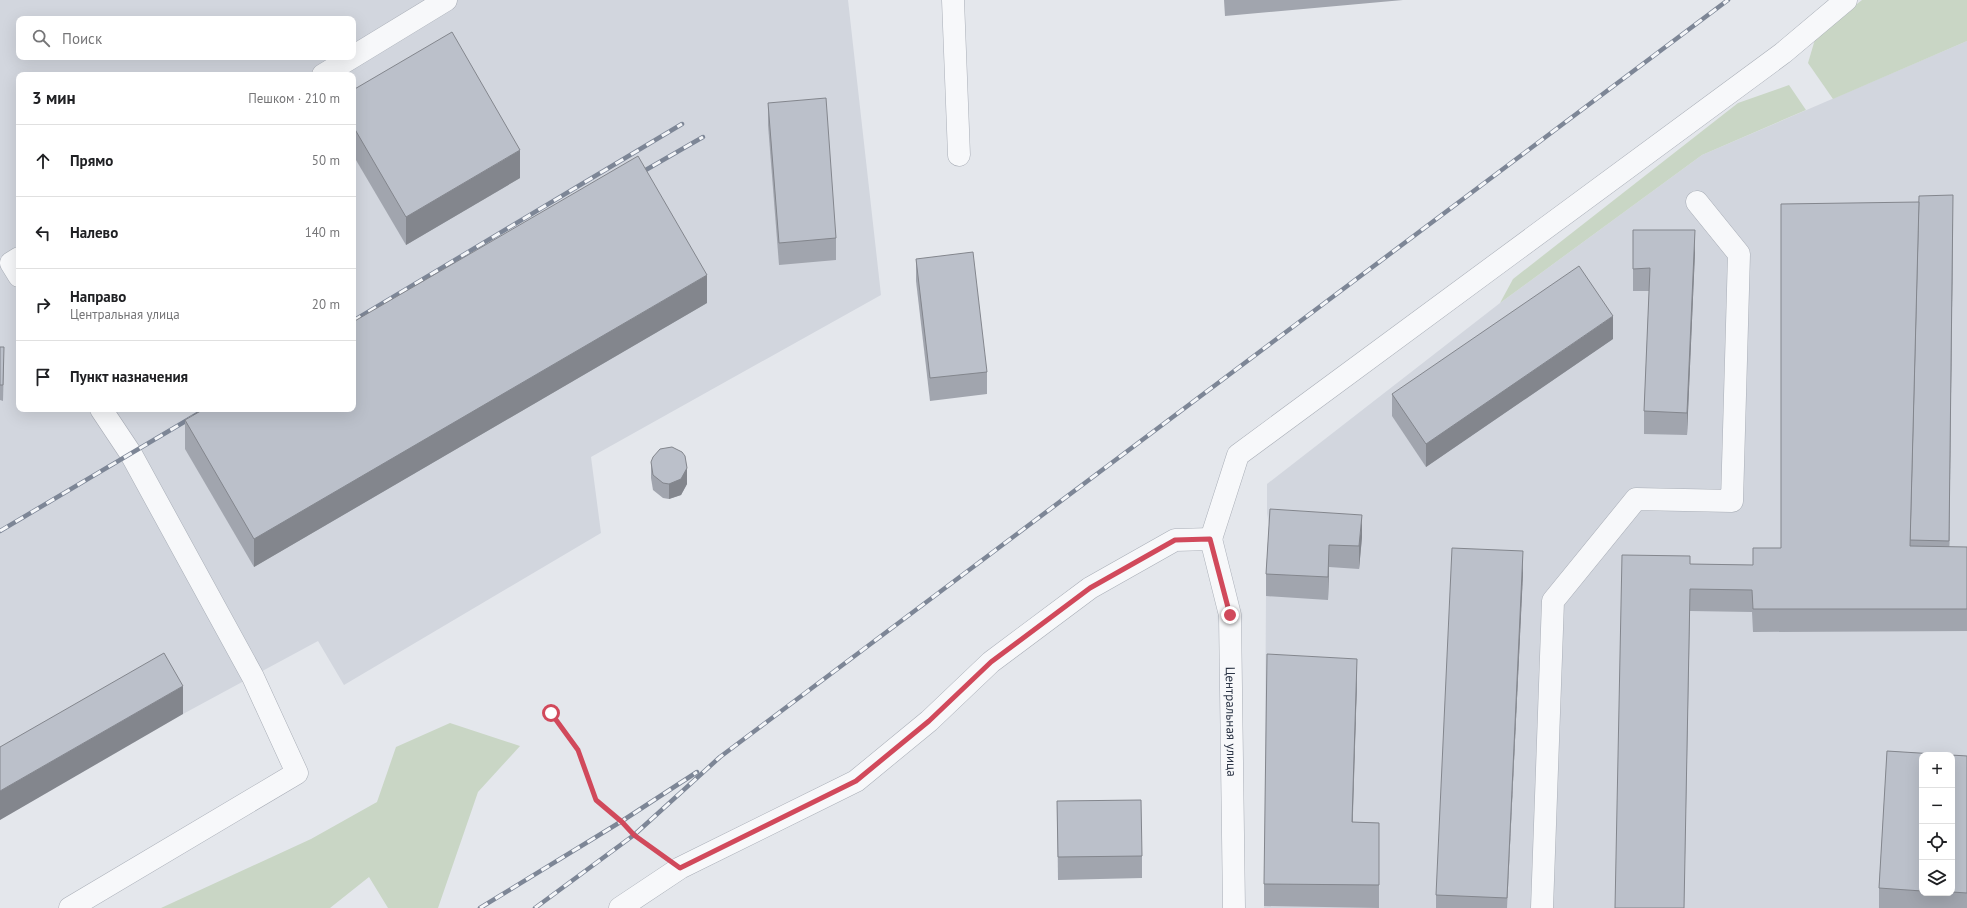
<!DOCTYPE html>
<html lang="ru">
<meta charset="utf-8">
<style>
body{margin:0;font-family:"PT Sans",sans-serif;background:#f6f6f6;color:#202124}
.controls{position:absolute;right:12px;bottom:12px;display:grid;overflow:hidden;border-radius:8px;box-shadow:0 4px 16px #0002}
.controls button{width:36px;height:36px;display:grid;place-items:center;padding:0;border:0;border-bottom:1px solid #e0e0e0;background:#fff;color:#202124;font:20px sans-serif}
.stop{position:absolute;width:12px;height:12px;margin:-9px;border:3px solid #d1495b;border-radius:50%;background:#fff}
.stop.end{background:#d1495b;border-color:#fff;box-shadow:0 1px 4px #0008}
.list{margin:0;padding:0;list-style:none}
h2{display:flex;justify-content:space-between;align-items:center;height:52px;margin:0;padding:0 16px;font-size:17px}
h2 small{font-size:13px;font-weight:400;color:#757577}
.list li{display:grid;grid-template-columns:26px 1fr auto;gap:12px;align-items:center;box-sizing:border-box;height:72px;padding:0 16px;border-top:1px solid #e0e0e0}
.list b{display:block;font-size:15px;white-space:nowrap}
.list p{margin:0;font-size:13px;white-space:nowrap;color:#757577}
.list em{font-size:13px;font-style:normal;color:#757577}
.icon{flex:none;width:22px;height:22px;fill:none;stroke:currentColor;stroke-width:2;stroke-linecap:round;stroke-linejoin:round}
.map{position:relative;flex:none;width:1967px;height:908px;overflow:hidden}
.search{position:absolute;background:#fff;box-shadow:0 4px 16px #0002;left:16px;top:16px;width:340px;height:44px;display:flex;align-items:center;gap:10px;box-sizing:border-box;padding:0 14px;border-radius:8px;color:#757577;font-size:15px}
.panel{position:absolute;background:#fff;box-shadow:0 4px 16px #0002;left:16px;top:72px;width:340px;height:340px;border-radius:8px}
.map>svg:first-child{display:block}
.built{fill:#d2d6de;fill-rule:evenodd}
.green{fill:#c9d6c5}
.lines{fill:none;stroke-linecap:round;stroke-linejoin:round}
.minor-casing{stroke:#a9aeb7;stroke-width:23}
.path{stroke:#c2c5cb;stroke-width:2.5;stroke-dasharray:3 3;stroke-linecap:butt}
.minor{stroke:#f7f8fa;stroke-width:22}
.rail-casing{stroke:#7d8696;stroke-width:4.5}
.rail{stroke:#f4f6f9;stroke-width:3;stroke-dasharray:9;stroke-linecap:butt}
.wall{fill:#a1a5ae;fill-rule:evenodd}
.shaded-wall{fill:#83868d}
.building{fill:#bbc0ca;stroke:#83868d}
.route{stroke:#d1495b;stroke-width:5}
.labels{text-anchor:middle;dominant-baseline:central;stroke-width:3.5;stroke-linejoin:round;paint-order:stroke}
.street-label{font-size:13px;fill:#2b3445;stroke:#f4f6f9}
</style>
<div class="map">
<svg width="1967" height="908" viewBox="0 0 1967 908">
<rect width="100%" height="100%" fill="#e4e7ec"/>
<g class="built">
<path d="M0,0h848l33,295 -290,162 10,76 -257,152 -26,-44 -135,73 -183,106zM19,19h334v38h-334zM19,75h334v334h-334z"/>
<path d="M1967,41v867h-703l2,-312 4,-64 -3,-19v-29l233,-181 202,-148zM1922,755h30v138h-30z"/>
</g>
<g class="green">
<polygon points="1862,0 1967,0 1967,41 1833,99 1808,63 1816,36"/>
<polygon points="1789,85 1806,110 1702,155 1500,303 1513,279 1738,103"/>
<polygon points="450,723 520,746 478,792 438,908 388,908 369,877 330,908 161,908 311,839 377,802 396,747"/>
</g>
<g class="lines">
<defs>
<g id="minor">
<polyline points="953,0 959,155"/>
<polyline points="323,75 446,0"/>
<polyline points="19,258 11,263 19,276"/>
<polyline points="1211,539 1238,455 1783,53 1846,0"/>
<path id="s1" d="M1211,539l19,76 4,293"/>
<polyline points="70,908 297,773 253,677 131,454 101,409"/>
<polyline points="620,908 680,868 856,781 929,721 991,662 1090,588 1175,540 1211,539"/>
<polyline points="1542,908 1553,601 1636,499 1732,501 1739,254 1697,202"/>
</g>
</defs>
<use href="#minor" class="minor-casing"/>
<polyline class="path" points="551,713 578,749 596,800 622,821 634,835 657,851"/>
<use href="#minor" class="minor"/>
<defs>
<g id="rail">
<polyline points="637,175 703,137"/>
<polyline points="353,321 682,124"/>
<polyline points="0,531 206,409"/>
<polyline points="480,908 622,821 697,772"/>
<polyline points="535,908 634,835 720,757 1728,0"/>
</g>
</defs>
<use href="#rail" class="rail-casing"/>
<use href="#rail" class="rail"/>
</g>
<g class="wall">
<polygon points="1224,0 1403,0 1225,16"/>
<polygon points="353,90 520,178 406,245 353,155"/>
<polygon points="768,103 836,238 836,260 779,265 768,125"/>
<polygon points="1953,223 1949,547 1967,547 1967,631 1753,632 1752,612 1690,611 1684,908 1690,564 1753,565 1781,548"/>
<polygon points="1633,230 1695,252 1687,435 1644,434 1644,411 1649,291 1633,291"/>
<polygon points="916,259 987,372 987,394 930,401 916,281"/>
<polygon points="707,303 254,567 185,449 185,420"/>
<polygon points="1613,339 1426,467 1392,416 1392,394"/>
<polygon points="0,347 4,363 3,401 0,400"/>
<polygon points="651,462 687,484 681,495 669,499 663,498 653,490 651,478"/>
<polygon points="1270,509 1362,537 1359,569 1329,567 1328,600 1266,596 1266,574"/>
<polygon points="1523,573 1507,908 1436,908 1436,895"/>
<polygon points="1357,681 1352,822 1379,823 1379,908 1264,906 1264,884"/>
<path d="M1887,751l80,5v152h-88v-20zM1922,755h30v138h-30z"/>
<polygon points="1057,801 1142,856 1142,878 1058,880"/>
</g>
<g class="shaded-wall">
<polygon points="520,150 520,178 406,245 406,217"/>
<polygon points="1953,195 1953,223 1949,569 1949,541"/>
<polygon points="1695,230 1695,252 1687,435 1687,413"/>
<polygon points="707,275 707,303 254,567 254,539"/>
<polygon points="1613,316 1613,339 1426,467 1426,444"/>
<polygon points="687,468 687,484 681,495 669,499 669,484"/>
<polygon points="1362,515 1362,537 1359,569 1359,546"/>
<polygon points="1329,545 1329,567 1328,600 1328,577"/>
<polygon points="1523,551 1523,573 1507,908"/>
<polygon points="1357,659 1357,681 1352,845 1352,822"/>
<polygon points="183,686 183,714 0,820 0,791"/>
</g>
<g class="building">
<polygon points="452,32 520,150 406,217 353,126 353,90"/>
<polygon points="826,98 836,238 779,243 768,103"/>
<polygon points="638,156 707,275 254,539 185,420 204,409 353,409 353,322"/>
<polygon points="1953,195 1949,541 1910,540 1919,196"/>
<polygon points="1919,202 1910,546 1967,547 1967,609 1753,609 1752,590 1690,589 1684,908 1615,908 1622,555 1690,556 1690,564 1753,565 1753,548 1781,548 1781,204"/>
<polygon points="1633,230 1695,230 1687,413 1644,411 1650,268 1633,269"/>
<polygon points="973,252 987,372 930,378 916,259"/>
<polygon points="1579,266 1613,316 1426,444 1392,394"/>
<polygon points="0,347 4,347 3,385 0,385"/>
<polygon points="672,447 682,452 685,456 687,468 681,479 669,484 663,483 653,475 651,462 653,457 660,449"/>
<polygon points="1270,509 1362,515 1359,546 1329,545 1328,577 1266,574"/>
<polygon points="1452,548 1523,551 1507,898 1436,895"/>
<polygon points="164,653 183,686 0,791 0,747"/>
<polygon points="1267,654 1357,659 1352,822 1379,823 1379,885 1264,884"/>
<polygon points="1887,751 1967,756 1967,893 1952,892 1952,755 1922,755 1922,891 1879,888"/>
<polygon points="1141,800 1142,856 1058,857 1057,801"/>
</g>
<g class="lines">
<polyline class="route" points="551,713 578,750 596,800 622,822 634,835 680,868 856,781 929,721 991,662 1090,588 1175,540 1210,539 1230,615"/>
</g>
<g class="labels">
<g class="street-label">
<text stroke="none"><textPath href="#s1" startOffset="185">Центральная улица</textPath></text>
</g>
</g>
</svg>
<div class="controls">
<button>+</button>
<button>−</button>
<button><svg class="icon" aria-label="locate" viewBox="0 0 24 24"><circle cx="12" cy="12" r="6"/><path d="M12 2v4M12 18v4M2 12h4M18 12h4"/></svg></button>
<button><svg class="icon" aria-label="layers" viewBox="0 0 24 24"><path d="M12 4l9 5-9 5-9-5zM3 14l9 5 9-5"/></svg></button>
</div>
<div class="stop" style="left:551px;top:713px"></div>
<div class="stop end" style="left:1230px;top:615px"></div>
<div class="search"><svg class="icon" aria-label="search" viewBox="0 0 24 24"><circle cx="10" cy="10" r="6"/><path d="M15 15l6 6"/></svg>Поиск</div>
<section class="panel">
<h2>3 мин<small>Пешком · 210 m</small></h2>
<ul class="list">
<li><svg class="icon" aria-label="ahead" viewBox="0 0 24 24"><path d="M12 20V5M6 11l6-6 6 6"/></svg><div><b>Прямо</b></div><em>50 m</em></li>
<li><svg class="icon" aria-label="left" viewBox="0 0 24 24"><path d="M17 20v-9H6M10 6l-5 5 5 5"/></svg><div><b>Налево</b></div><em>140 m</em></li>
<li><svg class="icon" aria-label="right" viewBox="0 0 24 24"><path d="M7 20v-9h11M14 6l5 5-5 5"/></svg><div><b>Направо</b><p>Центральная улица</p></div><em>20 m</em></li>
<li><svg class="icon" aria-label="arrive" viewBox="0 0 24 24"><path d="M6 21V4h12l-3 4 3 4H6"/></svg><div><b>Пункт назначения</b></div></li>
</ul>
</section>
</div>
